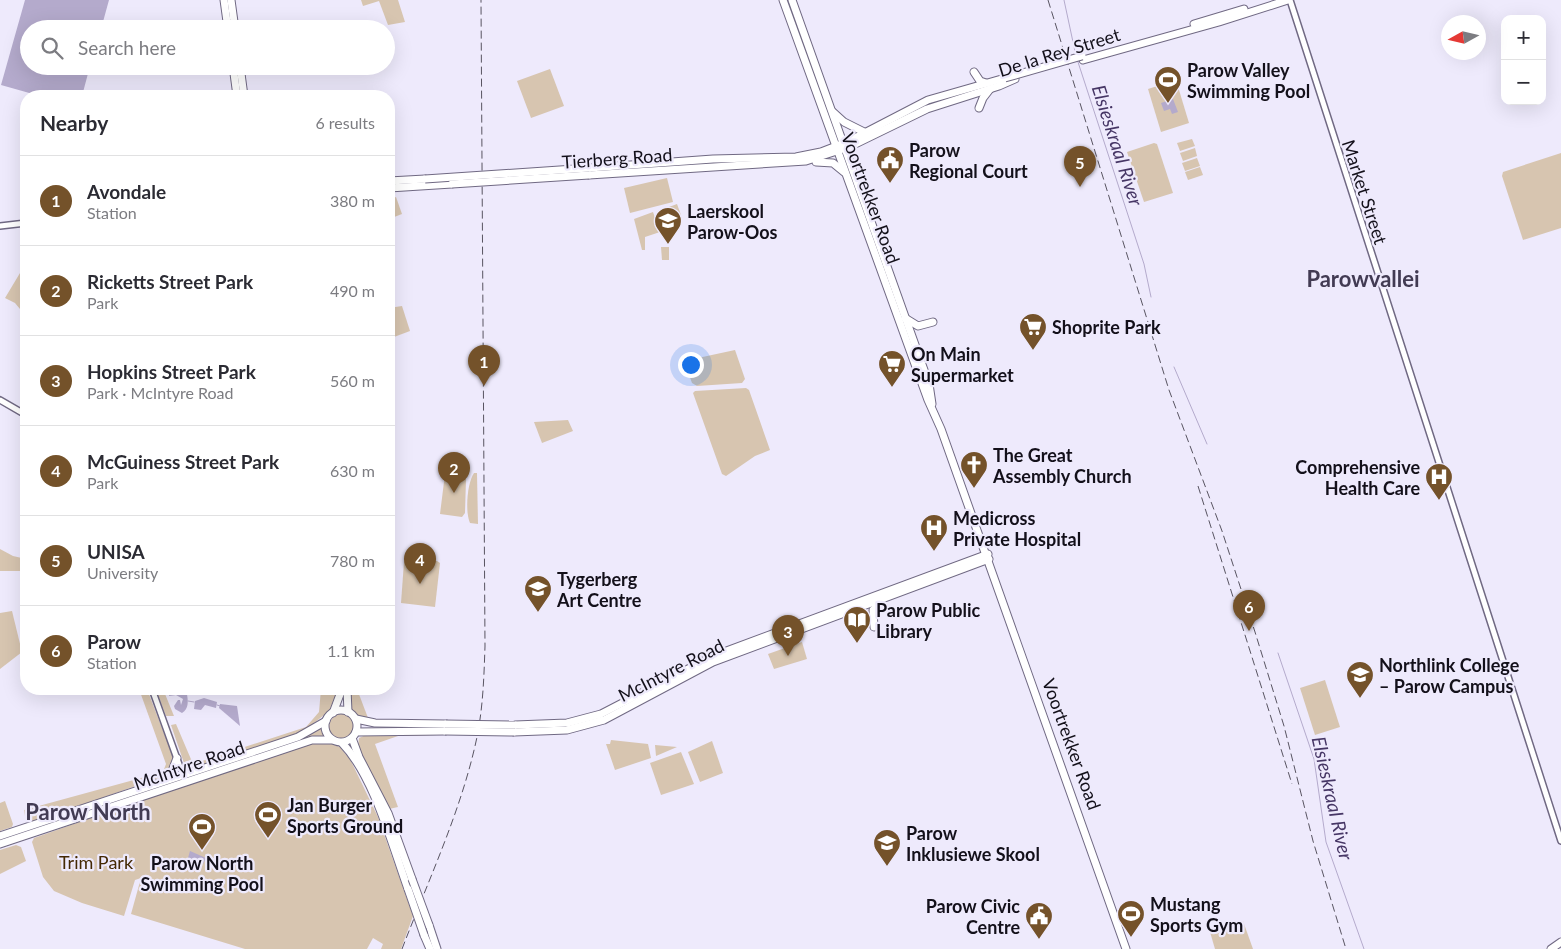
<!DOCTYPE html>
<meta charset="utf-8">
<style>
body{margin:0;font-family:Lato,sans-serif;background:#f2f2f3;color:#2b2b33}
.controls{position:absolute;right:15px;top:15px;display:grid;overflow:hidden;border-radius:10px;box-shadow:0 5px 20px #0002}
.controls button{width:45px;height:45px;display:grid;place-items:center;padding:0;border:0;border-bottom:1px solid #e1e1e2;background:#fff;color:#2b2b33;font:25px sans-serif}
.compass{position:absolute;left:1441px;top:15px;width:45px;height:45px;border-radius:50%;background:#fff;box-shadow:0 5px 20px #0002;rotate:262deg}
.you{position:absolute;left:690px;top:364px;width:18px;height:18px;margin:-12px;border:4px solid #fff;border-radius:50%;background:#1a73e8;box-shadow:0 0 0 8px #1a73e833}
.badge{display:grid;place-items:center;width:32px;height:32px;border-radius:50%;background:#74522a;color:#fff;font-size:16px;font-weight:700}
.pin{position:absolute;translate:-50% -41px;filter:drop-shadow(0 1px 2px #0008)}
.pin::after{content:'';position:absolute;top:26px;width:18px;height:15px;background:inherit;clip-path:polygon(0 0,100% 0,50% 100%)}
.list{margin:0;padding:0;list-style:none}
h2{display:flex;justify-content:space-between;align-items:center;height:65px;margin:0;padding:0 20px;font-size:21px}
h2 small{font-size:16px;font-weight:400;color:#7c7c81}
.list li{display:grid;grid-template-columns:32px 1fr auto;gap:15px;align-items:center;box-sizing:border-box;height:90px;padding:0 20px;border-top:1px solid #e1e1e2}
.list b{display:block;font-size:19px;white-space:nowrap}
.list p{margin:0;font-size:16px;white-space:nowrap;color:#7c7c81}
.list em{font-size:16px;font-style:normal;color:#7c7c81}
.icon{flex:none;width:28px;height:28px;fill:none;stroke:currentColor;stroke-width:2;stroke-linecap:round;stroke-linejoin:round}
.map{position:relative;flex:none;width:1561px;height:949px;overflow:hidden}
.search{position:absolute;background:#fff;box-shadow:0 5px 20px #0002;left:20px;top:20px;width:375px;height:55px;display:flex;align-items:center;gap:12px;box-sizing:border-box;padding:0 18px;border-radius:28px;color:#7c7c81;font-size:19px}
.panel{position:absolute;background:#fff;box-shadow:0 5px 20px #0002;left:20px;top:90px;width:375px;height:605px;border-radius:20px}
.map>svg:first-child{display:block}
.green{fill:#d7c5b0}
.water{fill:#b4aacc}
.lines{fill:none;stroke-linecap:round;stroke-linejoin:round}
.stream{stroke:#b4aacc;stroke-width:1}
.minor-casing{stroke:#706983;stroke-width:8}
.major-casing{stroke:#706983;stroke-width:9}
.minor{stroke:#fff;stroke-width:5}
.major{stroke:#fff;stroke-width:7}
.rail{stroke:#585461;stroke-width:1;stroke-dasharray:8 4;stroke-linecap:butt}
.major-bridge-casing{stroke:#706983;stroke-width:9;stroke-linecap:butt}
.major-bridge{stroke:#fff;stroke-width:7}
.labels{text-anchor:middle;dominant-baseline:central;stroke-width:4.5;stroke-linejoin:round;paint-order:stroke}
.street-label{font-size:18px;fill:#13101a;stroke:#eeeafc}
.poi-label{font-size:18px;font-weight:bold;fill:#13101a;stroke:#eeeafc;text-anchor:start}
.park-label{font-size:18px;fill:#442904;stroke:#eeeafc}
.water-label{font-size:19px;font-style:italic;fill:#463665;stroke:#eeeafc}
.district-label{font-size:22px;font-weight:bold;fill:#423b53;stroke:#eeeafc}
</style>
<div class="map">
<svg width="1561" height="949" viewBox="0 0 1561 949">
<rect width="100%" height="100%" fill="#eeeafc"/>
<g class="green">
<polygon points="361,0 398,0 405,22 388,25 379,1 363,6"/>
<polygon points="550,69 564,106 531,118 517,81"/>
<polygon points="1176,80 1189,123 1161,132 1148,89"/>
<polygon points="1192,139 1195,146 1180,151 1177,143"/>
<polygon points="1154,143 1157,144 1173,193 1144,202 1127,152"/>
<polygon points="1195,148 1197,156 1183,161 1180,153"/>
<polygon points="1561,153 1561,228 1523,240 1502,176 1503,172"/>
<polygon points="1197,158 1200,166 1185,171 1182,163"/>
<polygon points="1200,167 1203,175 1188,180 1185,172"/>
<polygon points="667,178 673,202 630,213 624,188"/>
<polygon points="396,197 402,214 389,219 389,200"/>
<polygon points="677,204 681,215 662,222 658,211"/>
<polygon points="653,212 660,232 645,237 645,250 642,250 634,219"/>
<polygon points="661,247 669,247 669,260 662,260"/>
<polygon points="26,263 26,310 20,309 15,303 5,298"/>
<polygon points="402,306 410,331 394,337 389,321 389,308"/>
<polygon points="735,350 745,379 742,383 697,386 692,383 684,361"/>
<polygon points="746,388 749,390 770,450 755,456 726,476 722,474 693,393 695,391"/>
<polygon points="568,420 573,431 542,443 534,422"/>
<path d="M474,473h3l1,51 -8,-1c-5,-11 -3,-40 4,-50z"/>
<polygon points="445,474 463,477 466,479 465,513 462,517 440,514"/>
<polygon points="0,549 13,556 26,559 26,573 20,571 0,571"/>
<polygon points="409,558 437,561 440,563 435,607 401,603 404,562"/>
<polygon points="12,611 22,652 0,669 0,613"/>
<polygon points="802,642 807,659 774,669 768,654"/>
<polygon points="1325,680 1340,727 1315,735 1300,688"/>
<polygon points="139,689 147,689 173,757 173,762 166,775 161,777 31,823 26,822 24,810 163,772 166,764"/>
<polygon points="156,689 163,689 174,716 166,716"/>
<polygon points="321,689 338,689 329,711 303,732 192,768 185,766 171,725 176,724 193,764 306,727 319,712"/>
<polygon points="349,689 357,689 368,718 359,717 351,709"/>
<circle cx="342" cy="727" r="13"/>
<polygon points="323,726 326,736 312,737 242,759 307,736"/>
<polygon points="368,734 437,735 398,736 375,744 398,807 389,809 358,746 359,738"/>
<polygon points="611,740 648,744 651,758 615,770 606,744 610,744"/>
<polygon points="712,741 723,773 700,782 688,752"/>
<polygon points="317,742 329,743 340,747 351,761 378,817 413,916 401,949 381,949 383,944 373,938 367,949 245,949 131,914 141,878 135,880 124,916 82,903 54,891 43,877 32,842 34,838 136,802"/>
<polygon points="655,745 677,747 656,756"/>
<polygon points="681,752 694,784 661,795 650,763"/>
<polygon points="5,801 13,824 12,827 0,831 0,803"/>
<polygon points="16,845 21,847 26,861 0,874 0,850"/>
<polygon points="1243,921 1253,949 1215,949 1210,932"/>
</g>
<g class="water">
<polygon points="25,0 109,0 101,29 29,29 29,66 90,66 82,96 40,96 1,85"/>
<polygon points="1173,99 1178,112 1172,114 1170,109 1164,111 1161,103"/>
<path d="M170,689h10l7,5c1,7 2,15 -5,19l-7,-4 -1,-3 4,-6h2l1,5 2,-6 -7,-4 -7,1z"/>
<polygon points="204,698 217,702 216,708 205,705 201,710 194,709 195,701"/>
<polygon points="220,704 237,706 240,726 219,708"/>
<polygon points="190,851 206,858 203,864 188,858"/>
</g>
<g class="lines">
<g class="stream">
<polyline points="1064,0 1076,56"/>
<polyline points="1077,59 1144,264 1151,297"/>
<polyline points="1174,367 1207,444"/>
<polyline points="1278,653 1314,759 1326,842 1364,949"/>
<polyline points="188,701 194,702"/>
<polyline points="217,705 220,706"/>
</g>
<defs>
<g id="minor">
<polyline points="1290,0 1561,841"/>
<polyline points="0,226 26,223"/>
<polyline points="0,400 26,415"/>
<polyline points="152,689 185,781"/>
</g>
<g id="major">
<polyline points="224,0 228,29"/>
<polyline points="231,0 235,29"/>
<polyline points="783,0 928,400 941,429 1126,949"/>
<polyline points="792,0 929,384 932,404"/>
<polyline points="1194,24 1244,9"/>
<polyline points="1083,60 1219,22 1288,0"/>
<polyline points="233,66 237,96"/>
<polyline points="240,66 244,96"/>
<polyline points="974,72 980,81 986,83"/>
<polyline points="979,108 983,98 990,89"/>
<polyline points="833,112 844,122 866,133"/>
<polyline points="816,162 833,163 844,172"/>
<polyline points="589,168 713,159 796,157 821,152 847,142 928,100 1005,78"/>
<polyline points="589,175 806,161 849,147 927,109 999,86 1015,79"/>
<polyline points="389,181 425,179"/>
<polyline points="389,188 452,184"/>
<polyline points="905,318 918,326 933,322"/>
<polyline points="874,627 873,610 881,603"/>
<polyline points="347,689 348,712"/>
<circle cx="341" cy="726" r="16"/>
<polyline points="333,713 342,689"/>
<polyline points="356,719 375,723 446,724"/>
<polyline points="515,725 567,723 601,714 713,656 988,554"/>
<polyline points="356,732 445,731"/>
<polyline points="514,732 567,730 604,720 713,662 989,559"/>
<polyline points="352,738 359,757 388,813 412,879"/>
<path d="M342,743c32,33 50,102 66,146"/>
<polyline points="164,779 172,771 177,758"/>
<polyline points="0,836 298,737 326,721"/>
<polyline points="0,844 312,740 332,740"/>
<polyline points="429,925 437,949"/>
<polyline points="424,935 430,949"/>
<polyline points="1551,949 1561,942"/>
</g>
</defs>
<use href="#minor" class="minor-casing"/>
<use href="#major" class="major-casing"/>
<use href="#minor" class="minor"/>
<use href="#major" class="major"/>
<g class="rail">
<polyline points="1048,0 1169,390 1222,531 1255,632 1284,726 1313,841 1346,949"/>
<polyline points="1198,486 1292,784"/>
<path d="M402,949c26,-68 60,-140 75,-212 6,-30 7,-60 8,-91l-4,-646"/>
</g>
<defs>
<g id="major-bridge">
<polyline points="1005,78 1082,56"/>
<polyline points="425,179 589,168"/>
<polyline points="452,184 589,175"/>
<polyline points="446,724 515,725"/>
<polyline points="445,731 514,732"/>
<polyline points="412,879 429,925"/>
<polyline points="408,889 424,935"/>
</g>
</defs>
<use href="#major-bridge" class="major-bridge-casing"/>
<use href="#major-bridge" class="major-bridge"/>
</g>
<defs>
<symbol id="stadium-pin" viewBox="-11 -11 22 30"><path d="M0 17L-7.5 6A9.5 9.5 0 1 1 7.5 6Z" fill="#74522a" stroke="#eeeafc"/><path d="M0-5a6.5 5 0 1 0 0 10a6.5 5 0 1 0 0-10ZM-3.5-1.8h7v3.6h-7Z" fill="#fff"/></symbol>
<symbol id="civic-pin" viewBox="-11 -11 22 30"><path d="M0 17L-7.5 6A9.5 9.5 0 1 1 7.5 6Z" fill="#74522a" stroke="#eeeafc"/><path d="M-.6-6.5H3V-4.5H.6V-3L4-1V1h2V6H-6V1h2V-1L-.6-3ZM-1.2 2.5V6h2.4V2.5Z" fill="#fff"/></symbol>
<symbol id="school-pin" viewBox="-11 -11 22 30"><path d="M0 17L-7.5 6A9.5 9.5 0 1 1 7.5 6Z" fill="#74522a" stroke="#eeeafc"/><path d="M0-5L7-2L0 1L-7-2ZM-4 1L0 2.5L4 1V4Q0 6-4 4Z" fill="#fff"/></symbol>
<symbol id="supermarket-pin" viewBox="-11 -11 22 30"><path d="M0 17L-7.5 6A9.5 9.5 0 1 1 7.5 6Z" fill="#74522a" stroke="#eeeafc"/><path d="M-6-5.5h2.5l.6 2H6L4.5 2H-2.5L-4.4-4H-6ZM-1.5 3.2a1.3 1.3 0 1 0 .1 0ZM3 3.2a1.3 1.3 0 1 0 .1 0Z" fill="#fff"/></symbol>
<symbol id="church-pin" viewBox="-11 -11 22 30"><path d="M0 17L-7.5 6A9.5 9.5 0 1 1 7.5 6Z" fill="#74522a" stroke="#eeeafc"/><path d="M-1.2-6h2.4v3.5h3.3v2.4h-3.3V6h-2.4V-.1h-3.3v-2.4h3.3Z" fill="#fff"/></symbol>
<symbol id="hospital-pin" viewBox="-11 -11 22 30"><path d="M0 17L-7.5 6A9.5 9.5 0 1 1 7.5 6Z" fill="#74522a" stroke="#eeeafc"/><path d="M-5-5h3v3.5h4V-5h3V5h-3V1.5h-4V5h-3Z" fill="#fff"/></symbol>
<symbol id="library-pin" viewBox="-11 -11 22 30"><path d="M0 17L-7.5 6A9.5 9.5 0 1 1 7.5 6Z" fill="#74522a" stroke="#eeeafc"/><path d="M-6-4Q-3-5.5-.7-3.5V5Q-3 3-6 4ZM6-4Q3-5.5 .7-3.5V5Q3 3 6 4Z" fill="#fff"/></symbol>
<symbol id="university-pin" viewBox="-11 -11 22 30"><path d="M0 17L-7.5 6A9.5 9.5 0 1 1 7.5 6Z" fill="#74522a" stroke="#eeeafc"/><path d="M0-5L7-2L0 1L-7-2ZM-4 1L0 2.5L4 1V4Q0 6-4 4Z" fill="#fff"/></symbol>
</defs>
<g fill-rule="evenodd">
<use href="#stadium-pin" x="1152" y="64" width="32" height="43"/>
<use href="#civic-pin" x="874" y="144" width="32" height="43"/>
<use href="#school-pin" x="652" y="205" width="32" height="43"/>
<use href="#supermarket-pin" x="1017" y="311" width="32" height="43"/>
<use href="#supermarket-pin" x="876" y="348" width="32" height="43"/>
<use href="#church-pin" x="958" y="449" width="32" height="43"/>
<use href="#hospital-pin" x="1423" y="461" width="32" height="43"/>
<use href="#hospital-pin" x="918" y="512" width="32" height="43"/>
<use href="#school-pin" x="522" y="573" width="32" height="43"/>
<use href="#library-pin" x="841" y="604" width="32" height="43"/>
<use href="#university-pin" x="1344" y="659" width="32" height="43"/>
<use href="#stadium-pin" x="252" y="799" width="32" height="43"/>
<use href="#stadium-pin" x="186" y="811" width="32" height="43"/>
<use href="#school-pin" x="871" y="827" width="32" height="43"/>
<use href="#stadium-pin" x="1115" y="898" width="32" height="43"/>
<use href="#civic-pin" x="1023" y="900" width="32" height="43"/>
</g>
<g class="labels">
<g class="street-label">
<text transform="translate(1059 52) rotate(-17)">De la Rey Street</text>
<text transform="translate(617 158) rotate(-4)">Tierberg Road</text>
<text transform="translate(1365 192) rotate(72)">Market Street</text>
<text transform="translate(871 198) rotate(70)">Voortrekker Road</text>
<text transform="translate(671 670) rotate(-27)">McIntyre Road</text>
<text transform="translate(1072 744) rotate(70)">Voortrekker Road</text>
<text transform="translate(189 765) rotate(-19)">McIntyre Road</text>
</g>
<g class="poi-label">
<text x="1187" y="70">Parow Valley<tspan x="1187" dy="21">Swimming Pool</tspan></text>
<text x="909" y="150">Parow<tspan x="909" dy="21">Regional Court</tspan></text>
<text x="687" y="211">Laerskool<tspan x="687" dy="21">Parow-Oos</tspan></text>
<text x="1052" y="327">Shoprite Park</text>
<text x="911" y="354">On Main<tspan x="911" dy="21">Supermarket</tspan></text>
<text x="993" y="455">The Great<tspan x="993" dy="21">Assembly Church</tspan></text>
<text x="1420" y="467" text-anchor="end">Comprehensive<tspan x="1420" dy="21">Health Care</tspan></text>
<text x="953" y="518">Medicross<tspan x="953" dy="21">Private Hospital</tspan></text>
<text x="557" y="579">Tygerberg<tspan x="557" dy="21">Art Centre</tspan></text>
<text x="876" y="610">Parow Public<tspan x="876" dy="21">Library</tspan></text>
<text x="1379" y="665">Northlink College<tspan x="1379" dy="21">– Parow Campus</tspan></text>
<text x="287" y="805">Jan Burger<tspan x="287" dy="21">Sports Ground</tspan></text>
<text x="906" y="833">Parow<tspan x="906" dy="21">Inklusiewe Skool</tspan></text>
<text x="202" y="863" text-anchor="middle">Parow North<tspan x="202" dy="21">Swimming Pool</tspan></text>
<text x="1150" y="904">Mustang<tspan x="1150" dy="21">Sports Gym</tspan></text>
<text x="1020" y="906" text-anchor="end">Parow Civic<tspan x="1020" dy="21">Centre</tspan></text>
</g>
<g class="park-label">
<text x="96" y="862">Trim Park</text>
</g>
<g class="water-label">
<text transform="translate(1118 145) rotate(72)">Elsieskraal River</text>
<text transform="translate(1333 798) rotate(77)">Elsieskraal River</text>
</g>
<g class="district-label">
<text x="1363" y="278">Parowvallei</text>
<text x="88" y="811">Parow North</text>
</g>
</g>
</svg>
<div class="controls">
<button>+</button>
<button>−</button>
</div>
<svg class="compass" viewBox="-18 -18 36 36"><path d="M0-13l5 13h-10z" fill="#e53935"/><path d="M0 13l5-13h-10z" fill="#7c7c81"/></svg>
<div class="you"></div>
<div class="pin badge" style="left:484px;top:386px">1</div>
<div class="pin badge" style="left:454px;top:493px">2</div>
<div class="pin badge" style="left:788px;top:656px">3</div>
<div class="pin badge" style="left:420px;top:584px">4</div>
<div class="pin badge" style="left:1080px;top:187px">5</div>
<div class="pin badge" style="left:1249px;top:631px">6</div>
<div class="search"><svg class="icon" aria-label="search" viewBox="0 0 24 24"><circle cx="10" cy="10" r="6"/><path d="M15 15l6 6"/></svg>Search here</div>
<section class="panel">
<h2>Nearby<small>6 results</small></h2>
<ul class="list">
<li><span class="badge">1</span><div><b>Avondale</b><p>Station</p></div><em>380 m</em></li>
<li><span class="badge">2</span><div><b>Ricketts Street Park</b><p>Park</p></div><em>490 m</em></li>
<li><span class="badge">3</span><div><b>Hopkins Street Park</b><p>Park · McIntyre Road</p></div><em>560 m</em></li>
<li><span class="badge">4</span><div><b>McGuiness Street Park</b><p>Park</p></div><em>630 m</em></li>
<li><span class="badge">5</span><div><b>UNISA</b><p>University</p></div><em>780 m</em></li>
<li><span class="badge">6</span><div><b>Parow</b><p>Station</p></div><em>1.1 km</em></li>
</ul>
</section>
</div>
